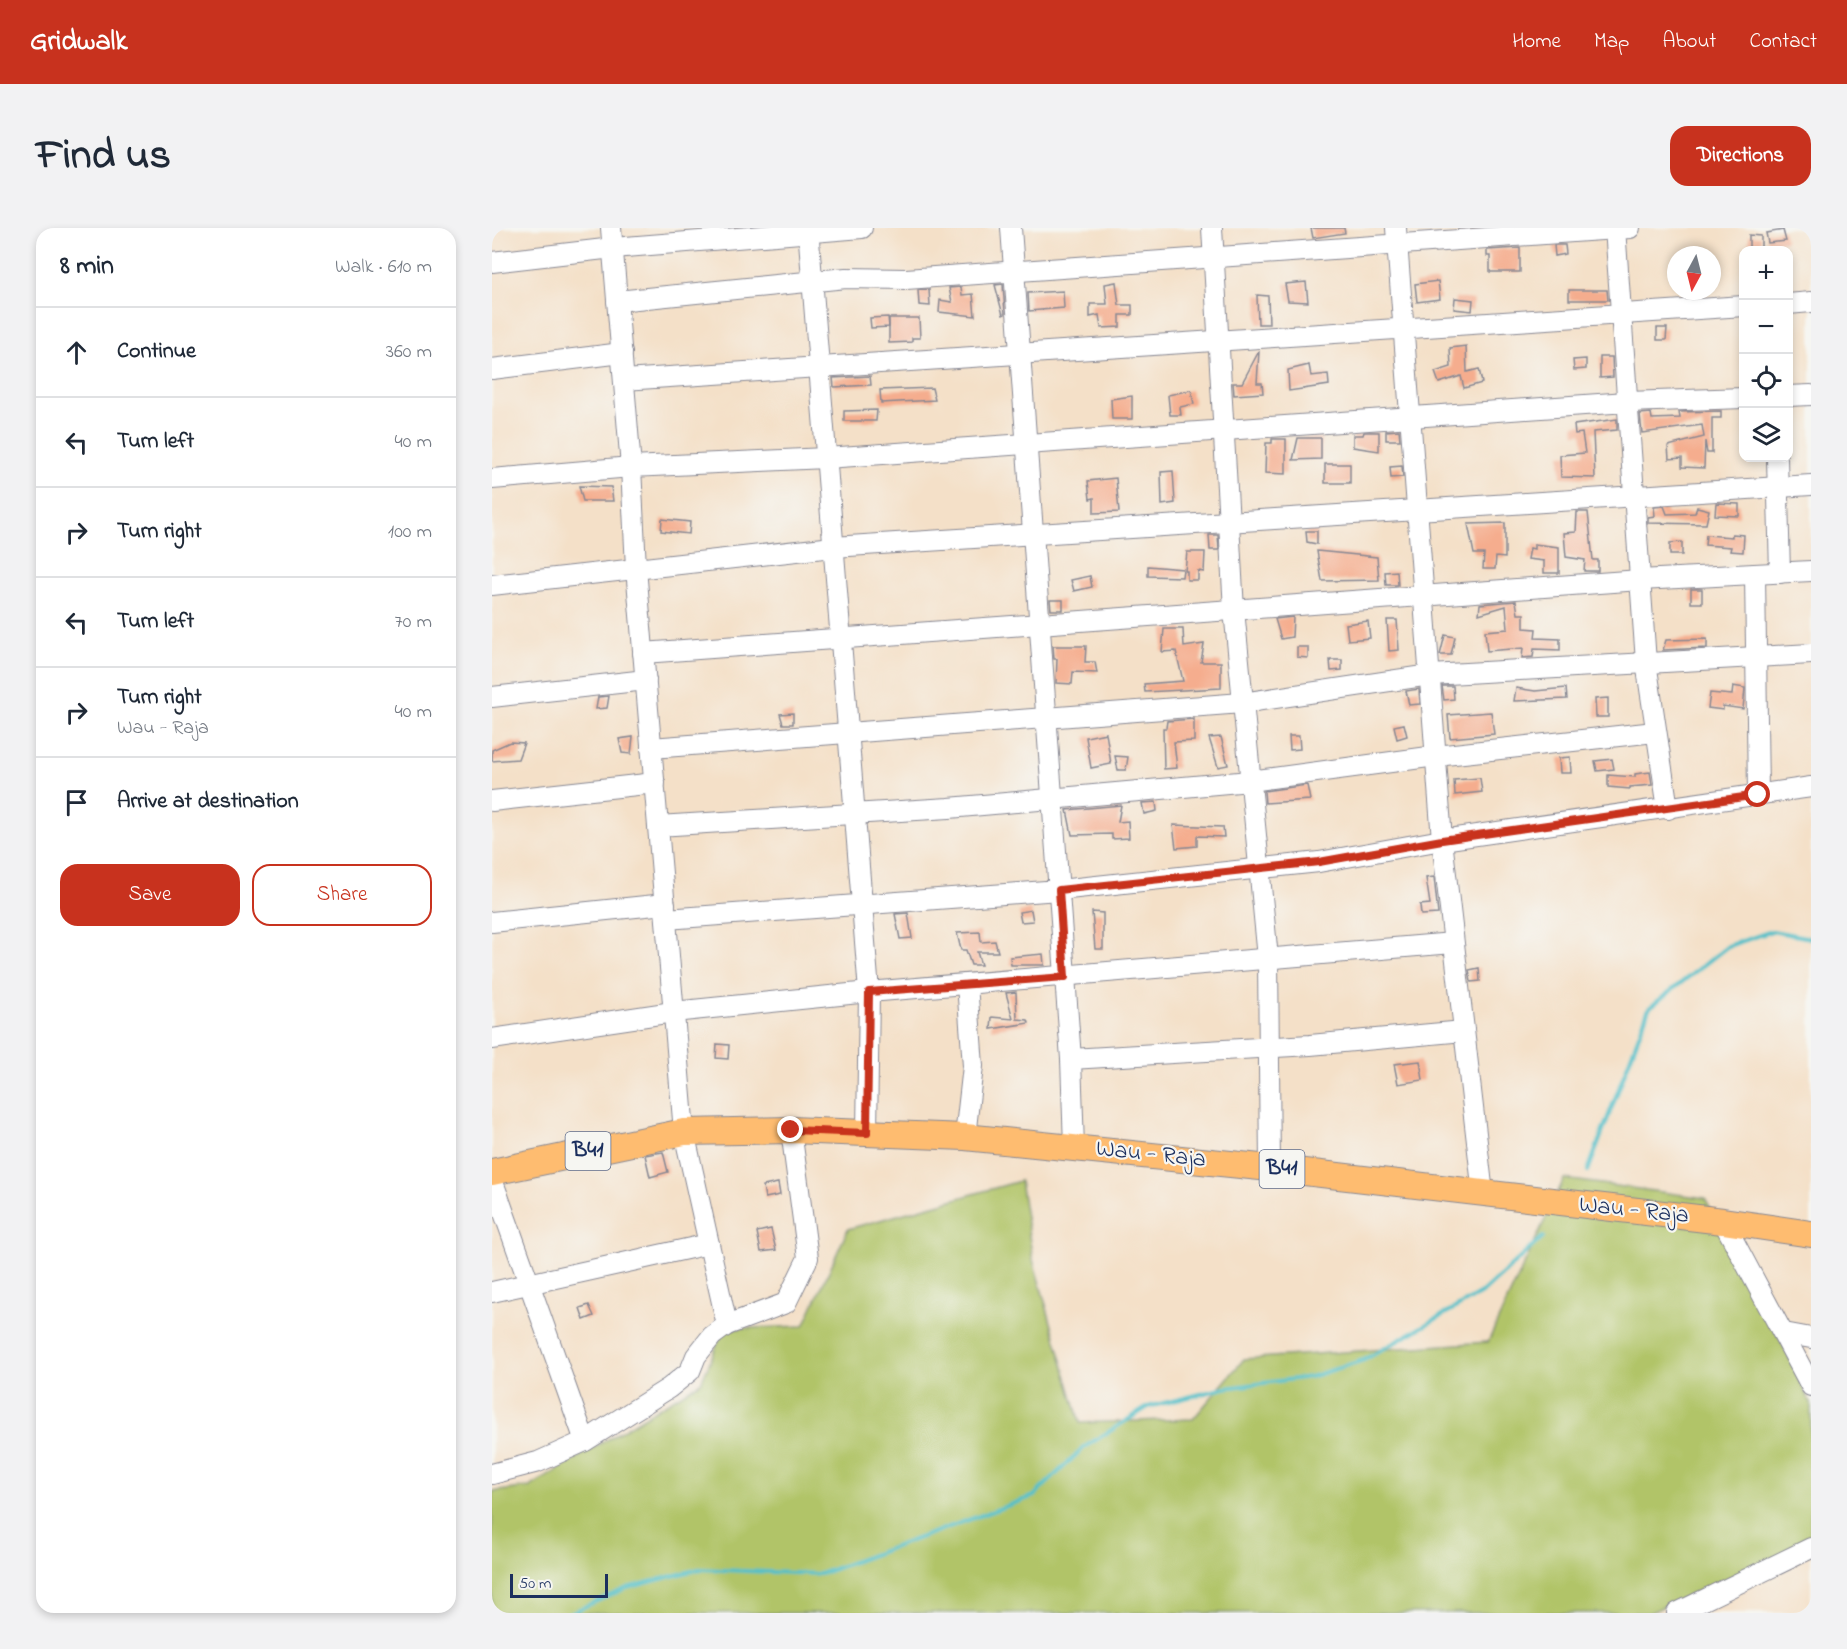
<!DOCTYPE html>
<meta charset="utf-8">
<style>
body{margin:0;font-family:"Indie Flower",sans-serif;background:#f2f2f3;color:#1f2937}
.controls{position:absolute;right:18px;top:18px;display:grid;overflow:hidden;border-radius:12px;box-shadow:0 3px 9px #0003}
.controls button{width:54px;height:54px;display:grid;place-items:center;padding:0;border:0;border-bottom:2px solid #e0e1e3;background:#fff;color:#1f2937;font:30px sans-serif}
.compass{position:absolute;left:1175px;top:18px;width:54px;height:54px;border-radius:50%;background:#fff;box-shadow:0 3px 9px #0003;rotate:187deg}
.scale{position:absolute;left:18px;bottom:15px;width:98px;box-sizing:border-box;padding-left:6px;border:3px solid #1b2f5e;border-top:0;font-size:16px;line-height:21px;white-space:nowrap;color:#1b2f5e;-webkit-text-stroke:4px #f6f6f2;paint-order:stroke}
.stop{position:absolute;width:18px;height:18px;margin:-14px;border:4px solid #c8321e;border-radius:50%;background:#fff}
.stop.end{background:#c8321e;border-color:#fff;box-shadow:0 2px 6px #0008}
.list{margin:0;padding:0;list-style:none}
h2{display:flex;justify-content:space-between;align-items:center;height:78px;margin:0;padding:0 24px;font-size:26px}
h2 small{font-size:20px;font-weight:400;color:#747a83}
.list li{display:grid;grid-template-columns:39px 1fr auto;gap:18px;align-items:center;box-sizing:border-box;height:90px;padding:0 24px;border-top:2px solid #e0e1e3}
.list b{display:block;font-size:22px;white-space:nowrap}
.list p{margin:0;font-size:20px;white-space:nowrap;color:#747a83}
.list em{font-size:20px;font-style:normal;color:#747a83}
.actions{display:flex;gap:12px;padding:18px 24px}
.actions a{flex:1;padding:14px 0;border:2px solid #c8321e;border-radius:18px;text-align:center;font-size:21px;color:#c8321e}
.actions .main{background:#c8321e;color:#fff}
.icon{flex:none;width:33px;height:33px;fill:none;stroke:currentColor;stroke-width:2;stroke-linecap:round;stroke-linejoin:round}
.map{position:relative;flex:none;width:1319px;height:1385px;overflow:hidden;border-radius:18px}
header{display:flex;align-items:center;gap:36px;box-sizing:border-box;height:84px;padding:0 30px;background:#c8321e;color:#fff}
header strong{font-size:28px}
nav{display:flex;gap:33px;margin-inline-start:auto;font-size:21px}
.intro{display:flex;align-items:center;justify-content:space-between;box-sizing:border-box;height:144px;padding:0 36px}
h1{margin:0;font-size:42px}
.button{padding:15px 27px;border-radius:18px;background:#c8321e;color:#fff;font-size:21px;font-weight:700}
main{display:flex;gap:36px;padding:0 36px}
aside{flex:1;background:#fff;border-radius:18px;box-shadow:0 3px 9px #0003}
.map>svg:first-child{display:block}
.green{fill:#b1c468;stroke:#667a63;stroke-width:1.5}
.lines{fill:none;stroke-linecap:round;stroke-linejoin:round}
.stream{stroke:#52c0c9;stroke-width:4}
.building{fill:#f5ad8e}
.minor-casing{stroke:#888893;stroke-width:22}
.major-casing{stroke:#888893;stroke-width:28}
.minor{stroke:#fff;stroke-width:20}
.major{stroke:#febc70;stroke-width:26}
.route{stroke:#c8321e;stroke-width:8}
.labels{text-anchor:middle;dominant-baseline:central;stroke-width:4.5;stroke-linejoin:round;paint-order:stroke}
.shield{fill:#f6f6f2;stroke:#5d6b8a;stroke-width:1.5}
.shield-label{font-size:22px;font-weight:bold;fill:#1b2f5e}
.street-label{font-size:24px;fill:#1b2f5e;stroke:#f6f6f2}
</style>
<header>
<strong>Gridwalk</strong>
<nav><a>Home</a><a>Map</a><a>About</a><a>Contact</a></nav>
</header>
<div class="intro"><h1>Find us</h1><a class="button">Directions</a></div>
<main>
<aside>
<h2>8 min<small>Walk · 610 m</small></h2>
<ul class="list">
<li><svg class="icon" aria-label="ahead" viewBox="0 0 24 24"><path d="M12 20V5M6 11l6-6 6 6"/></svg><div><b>Continue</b></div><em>360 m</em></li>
<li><svg class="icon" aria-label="left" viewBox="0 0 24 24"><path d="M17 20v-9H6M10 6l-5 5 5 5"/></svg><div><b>Turn left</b></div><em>40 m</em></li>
<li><svg class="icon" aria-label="right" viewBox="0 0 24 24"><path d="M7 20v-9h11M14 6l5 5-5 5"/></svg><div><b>Turn right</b></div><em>100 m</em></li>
<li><svg class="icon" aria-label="left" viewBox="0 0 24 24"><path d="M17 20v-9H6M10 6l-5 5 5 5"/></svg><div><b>Turn left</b></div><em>70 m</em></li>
<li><svg class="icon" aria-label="right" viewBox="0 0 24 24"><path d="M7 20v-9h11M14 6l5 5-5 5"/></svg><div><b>Turn right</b><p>Wau - Raja</p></div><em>40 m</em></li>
<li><svg class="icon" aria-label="arrive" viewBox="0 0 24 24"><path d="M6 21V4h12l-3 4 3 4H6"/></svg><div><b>Arrive at destination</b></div></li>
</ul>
<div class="actions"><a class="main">Save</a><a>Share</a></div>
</aside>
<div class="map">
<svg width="1319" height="1385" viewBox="0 0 1319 1385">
<rect width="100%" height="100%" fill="#f6f6f2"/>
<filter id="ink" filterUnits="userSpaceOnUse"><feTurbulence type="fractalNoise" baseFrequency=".0167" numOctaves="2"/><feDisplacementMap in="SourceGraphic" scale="12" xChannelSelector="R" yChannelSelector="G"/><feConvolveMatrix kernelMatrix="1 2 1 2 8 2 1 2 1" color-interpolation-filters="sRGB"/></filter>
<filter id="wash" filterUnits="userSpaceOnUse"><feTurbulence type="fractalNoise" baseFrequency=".008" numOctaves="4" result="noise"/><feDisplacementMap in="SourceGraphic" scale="24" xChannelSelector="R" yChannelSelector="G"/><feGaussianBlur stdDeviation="1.35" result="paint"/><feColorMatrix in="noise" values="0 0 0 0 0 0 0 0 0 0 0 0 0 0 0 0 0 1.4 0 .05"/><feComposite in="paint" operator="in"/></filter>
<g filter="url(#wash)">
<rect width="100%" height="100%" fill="#f4e0c8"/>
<polygon class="green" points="1072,951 1213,970 1292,1119 1319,1177 1319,1313 1157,1385 0,1385 0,1264 38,1259 209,1154 232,1101 312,1098 356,1001 528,953 541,1032 588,1195 701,1191 752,1131 996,1114"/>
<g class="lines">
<g class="stream">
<polyline points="1096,943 1157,780 1236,718 1280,703 1319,710"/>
<polyline points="78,1385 135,1360 207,1341 328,1346 542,1268 591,1220 656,1179 733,1160 818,1149 872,1132 991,1064 1051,1009"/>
</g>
</g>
<g id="blocks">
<g class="building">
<polygon points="819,0 852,0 853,5 821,10"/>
<polygon points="1291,2 1294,13 1276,15 1274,5"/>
<polygon points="1257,7 1269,8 1269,22 1257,22"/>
<polygon points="1062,17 1073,17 1074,26 1063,28"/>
<polygon points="1028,20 1028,44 998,44 998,28 995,28 995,22"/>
<polygon points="946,53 948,71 925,74 923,56"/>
<polygon points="624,54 627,77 640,77 640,87 628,87 628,99 609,100 607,87 598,89 598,76 615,76 613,56"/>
<polygon points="814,54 816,74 796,73 793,56"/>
<polygon points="511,56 513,86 511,87 503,57"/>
<polygon points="469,59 470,67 481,66 483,88 447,84 448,72 460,74 457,60"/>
<polygon points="437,61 438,78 427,77 426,62"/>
<polygon points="1077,62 1115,62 1116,72 1077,72"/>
<polygon points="571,63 572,80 537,83 536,65"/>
<polygon points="765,67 776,68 777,96 766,96"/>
<polygon points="963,70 981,72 980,83 962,81"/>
<polygon points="396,89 397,99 379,100 378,90"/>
<polygon points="397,90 427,90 428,110 420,110 420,114 397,115"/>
<polygon points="1165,100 1175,100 1174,112 1165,112"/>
<polygon points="974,118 975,144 987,141 990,155 972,160 969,148 947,155 943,144 959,139 958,120"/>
<polygon points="767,123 765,155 770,155 771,165 742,167 741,155 750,155"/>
<polygon points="1108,129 1120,129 1121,149 1108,150"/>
<polygon points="1094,131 1094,141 1082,142 1081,132"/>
<polygon points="817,137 819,148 836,146 837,157 797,163 796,142"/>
<polygon points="378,148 379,157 342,159 341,150"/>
<polygon points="440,160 443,172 389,175 388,162"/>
<polygon points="699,162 702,176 688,179 689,187 678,187 676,167"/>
<polygon points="640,168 640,191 620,191 619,171"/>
<polygon points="385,182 384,193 352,193 352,183"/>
<polygon points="1229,183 1229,190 1220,190 1220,225 1215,225 1213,213 1212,240 1190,239 1190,230 1177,231 1176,218 1212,209 1210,197 1150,205 1148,186 1159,185 1160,191 1188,190 1187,184"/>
<polygon points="1125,191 1125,202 1101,204 1103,250 1069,249 1068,227 1093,225 1090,205 1083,206 1082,197"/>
<polygon points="907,202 908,212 894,212 894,203"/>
<polygon points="872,204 887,204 887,223 861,219 861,207 871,207"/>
<polygon points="806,210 829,210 829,231 801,232"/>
<polygon points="780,211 794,211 794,246 773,245 774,215 780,215"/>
<rect x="833" y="236" width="25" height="19"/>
<polygon points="910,238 911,249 899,250 898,239"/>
<polygon points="681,243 683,275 670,277 669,244"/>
<polygon points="624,250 627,284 602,285 602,270 598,271 596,253"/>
<polygon points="87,258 119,259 121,273 91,273"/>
<polygon points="1224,275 1247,276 1247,288 1223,287"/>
<polygon points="1172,278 1175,286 1203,285 1205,279 1217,282 1214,296 1156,295 1156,289 1163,288 1162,279"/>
<polygon points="1085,284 1096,284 1101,332 1106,332 1106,343 1092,343 1093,332 1074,329 1072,305 1084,304"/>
<polygon points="170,291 198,294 197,306 169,303"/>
<polygon points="1013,295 1013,330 1004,329 1003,341 991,341 992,326 982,326 976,296"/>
<polygon points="814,303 825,303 825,316 815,314"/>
<polygon points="1240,306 1252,307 1251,324 1238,323 1239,319 1213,317 1214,307 1240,309"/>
<polygon points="717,307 726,307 727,322 718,322"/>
<polygon points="1190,314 1190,327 1178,327 1178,315"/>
<polygon points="1042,316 1067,319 1067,345 1052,345 1052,333 1036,331 1038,320 1042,321"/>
<polygon points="825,323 885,329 887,352 830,353"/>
<polygon points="695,324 713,324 712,344 706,343 706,352 695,352 695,343 693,343"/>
<polygon points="656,338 691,341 690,349 656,348"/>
<polygon points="905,343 906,357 894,357 893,344"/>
<polygon points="598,348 600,359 582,363 579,352"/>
<rect x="1199" y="361" width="11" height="14"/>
<polygon points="558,372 571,372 571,382 559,382"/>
<polygon points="1024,373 1026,386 1032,386 1032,400 1044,401 1043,410 1068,411 1068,422 1042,421 1041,429 1030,430 1031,420 995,423 993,403 1016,401 1014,378 987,386 988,376"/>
<polygon points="801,389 800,409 789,411 783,391"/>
<polygon points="895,392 905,392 907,422 897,423"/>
<polygon points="876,393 878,410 856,412 854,396"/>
<polygon points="672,401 691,401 692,419 712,416 709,434 729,434 729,460 653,464 652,456 691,453 684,423 670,424"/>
<polygon points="953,407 963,409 959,427 948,427"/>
<polygon points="1215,411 1215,420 1171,422 1174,412"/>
<polygon points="561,418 594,418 593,434 603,434 605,445 581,444 580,456 564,455 565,431 562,431"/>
<polygon points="805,419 816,419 816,430 805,429"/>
<polygon points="838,432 850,432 850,442 839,443"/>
<polygon points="950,458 961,458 962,471 952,472"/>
<polygon points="1241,458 1253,460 1251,481 1231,478 1231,482 1216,480 1218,465 1240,467"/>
<polygon points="1024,460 1043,463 1074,460 1075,471 1022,473"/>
<polygon points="927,461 928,476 917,477 914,463"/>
<polygon points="117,468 115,480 104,481 106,469"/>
<polygon points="1116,470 1116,489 1104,489 1103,471"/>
<polygon points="999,484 1002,506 958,510 956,487"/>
<polygon points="301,485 301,496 291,496 288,486"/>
<polygon points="702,491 702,513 682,514 685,540 672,541 671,500 674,500 675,493"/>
<polygon points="912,496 915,508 905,511 902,498"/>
<polygon points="614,505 619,536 599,540 594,509"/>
<polygon points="797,508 807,508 808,521 798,522"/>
<polygon points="141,509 139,526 130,525 127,511"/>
<polygon points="729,509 736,537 726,539 717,510"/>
<polygon points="18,514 32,515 26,531 0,533 0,522"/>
<polygon points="623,528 636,529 634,542 626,542"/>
<polygon points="1078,529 1079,545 1068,545 1067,530"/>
<polygon points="1120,531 1122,541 1105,543 1103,533"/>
<polygon points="1158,544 1160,557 1138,559 1138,561 1116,559 1116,547 1143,549 1143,546"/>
<polygon points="988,550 990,564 963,567 962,552"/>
<polygon points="815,557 818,572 773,575 772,563"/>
<polygon points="664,574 665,583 652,586 650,575"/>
<polygon points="629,577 626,594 636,593 637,610 620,611 620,606 580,607 575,582"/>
<polygon points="681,597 731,599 732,609 705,608 705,618 684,620"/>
<polygon points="942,649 946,686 929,687 928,677 938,676 934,650"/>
<polygon points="539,682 541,693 529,694 527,684"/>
<polygon points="600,684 611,685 611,721 603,721"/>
<polygon points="416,685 420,710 408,711 403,686"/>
<polygon points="488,704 489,714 503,713 506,724 485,724 489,737 479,737 474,722 469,722 465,705"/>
<polygon points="551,726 552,737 519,737 518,729"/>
<polygon points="987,740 988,753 979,754 977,742"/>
<polygon points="524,764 525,791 536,792 537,795 499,801 500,789 521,791 514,765"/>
<polygon points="225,816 237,817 236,831 224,830"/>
<polygon points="928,833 931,852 906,856 902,836"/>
<polygon points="171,924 176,944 158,949 153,927"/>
<polygon points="286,955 288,967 273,970 271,958"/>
<polygon points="279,1001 284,1022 269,1024 265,1004"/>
<polygon points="97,1077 102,1088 92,1092 88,1080"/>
</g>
</g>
</g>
<g filter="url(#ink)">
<use href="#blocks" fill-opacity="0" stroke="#888893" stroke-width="1.5"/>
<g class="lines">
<defs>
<g id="minor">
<polyline points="119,0 139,239 144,340 192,904 235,1097"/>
<polyline points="316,0 377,764 375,905"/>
<polyline points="519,0 579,831 582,919"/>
<polyline points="720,0 742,382 776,730 778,940"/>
<polyline points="904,0 950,612 991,966"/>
<polyline points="1123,0 1154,434 1176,581"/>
<polyline points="0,34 121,20 370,0"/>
<polyline points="125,73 354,50 414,51 1138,0"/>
<polyline points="1296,76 1319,74"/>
<polyline points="0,141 130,125"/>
<polyline points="132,152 1252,78"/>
<polyline points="1296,168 1319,167"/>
<polyline points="1285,230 1288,345"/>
<polyline points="0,251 139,239 334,230 1135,174 1252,170"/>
<polyline points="1263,346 1266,567"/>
<polyline points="0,357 341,319 1319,257"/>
<polyline points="151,425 1148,352 1319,343"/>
<polyline points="0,469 154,452"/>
<polyline points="159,520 750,475 938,447 1319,426"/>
<polyline points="0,573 163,555"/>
<polyline points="166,598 457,580 758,553 944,528 1163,504"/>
<polyline points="174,691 567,662 827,634 950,612 1319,559"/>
<polyline points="0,694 173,676"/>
<polyline points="0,811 181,784 377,764 961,715"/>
<polyline points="579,831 818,817 972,803"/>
<polyline points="473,909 481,838 475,756"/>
<polyline points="0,951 93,1213"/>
<polyline points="1231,993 1319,1158"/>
<polyline points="0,1064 217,1016"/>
<polyline points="1292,1105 1319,1110"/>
<polyline points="0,1246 46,1234 93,1213 177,1160 198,1143 204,1128 220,1108 235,1097 294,1075 316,1030 299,902"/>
<polyline points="1185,1385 1319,1320"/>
</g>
<polyline id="major" points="0,944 192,904 299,902 473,909 778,940 1231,993 1319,1006"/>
</defs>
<use href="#minor" class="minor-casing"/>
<use href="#major" class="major-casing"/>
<use href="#minor" class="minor"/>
<use href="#major" class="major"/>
</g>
</g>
<g class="lines" filter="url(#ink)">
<polyline class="route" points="299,902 375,905 377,764 573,749 567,662 827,634 950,612 1266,567"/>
</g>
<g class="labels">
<g class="shield">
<rect x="73.5" y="904" width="45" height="38" rx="4.5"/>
<rect x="767.5" y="922" width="45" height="38" rx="4.5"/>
</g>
<g class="shield-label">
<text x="96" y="923">B41</text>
<text x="790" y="941">B41</text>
</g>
<g class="street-label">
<text transform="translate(659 927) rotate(6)">Wau - Raja</text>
<text transform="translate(1142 983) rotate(6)">Wau - Raja</text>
</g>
</g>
</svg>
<div class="controls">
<button>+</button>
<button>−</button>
<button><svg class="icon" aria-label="locate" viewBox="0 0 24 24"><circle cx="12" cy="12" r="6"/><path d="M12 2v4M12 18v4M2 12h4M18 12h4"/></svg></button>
<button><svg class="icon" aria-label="layers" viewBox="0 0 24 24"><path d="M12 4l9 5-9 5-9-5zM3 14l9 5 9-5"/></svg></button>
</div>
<svg class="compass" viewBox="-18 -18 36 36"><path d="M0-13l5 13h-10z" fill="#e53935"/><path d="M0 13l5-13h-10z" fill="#747a83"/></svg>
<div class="scale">50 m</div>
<div class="stop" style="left:1266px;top:567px"></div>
<div class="stop end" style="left:299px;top:902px"></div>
</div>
</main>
